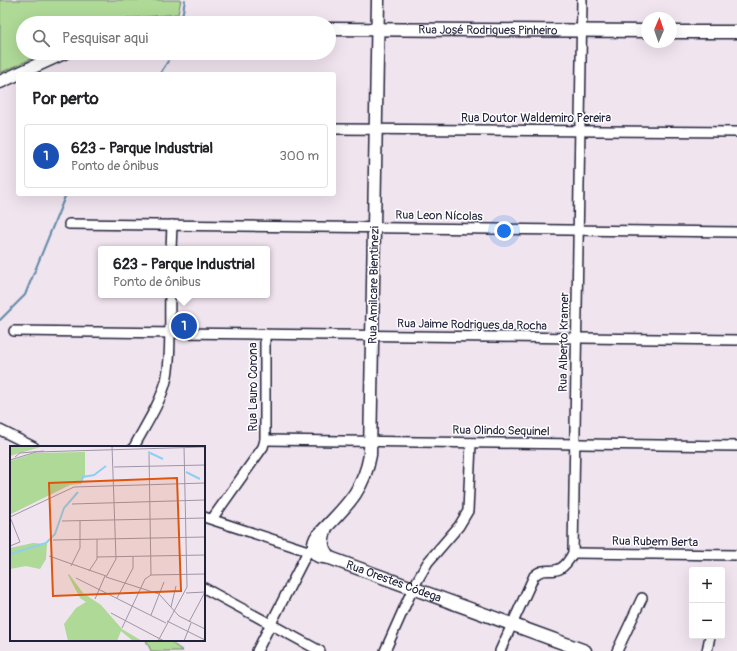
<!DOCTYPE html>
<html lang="pt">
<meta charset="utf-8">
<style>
body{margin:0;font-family:Pangolin,sans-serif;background:#f6f6f6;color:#202124}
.controls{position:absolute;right:12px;bottom:12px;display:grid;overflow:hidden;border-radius:4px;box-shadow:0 4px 16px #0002}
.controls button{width:36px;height:36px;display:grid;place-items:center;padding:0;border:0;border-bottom:1px solid #e0e0e0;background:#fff;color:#202124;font:20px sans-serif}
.compass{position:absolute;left:641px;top:12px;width:36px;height:36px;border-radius:50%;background:#fff;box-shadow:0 4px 16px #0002;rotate:2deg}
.you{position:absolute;left:504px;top:231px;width:14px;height:14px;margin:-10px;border:3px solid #fff;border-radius:50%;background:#1a73e8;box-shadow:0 0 0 6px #1a73e833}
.badge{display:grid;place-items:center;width:26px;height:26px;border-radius:50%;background:#c8321e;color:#fff;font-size:13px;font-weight:700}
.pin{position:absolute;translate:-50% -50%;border:2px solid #fff;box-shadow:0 1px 4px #0006}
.popup{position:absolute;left:98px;top:246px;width:172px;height:52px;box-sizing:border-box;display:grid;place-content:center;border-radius:4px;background:#fff;filter:drop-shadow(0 1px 3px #0005);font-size:13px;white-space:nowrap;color:#757577}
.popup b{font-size:15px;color:#202124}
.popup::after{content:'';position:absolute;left:50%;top:100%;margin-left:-8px;border:8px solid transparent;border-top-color:#fff}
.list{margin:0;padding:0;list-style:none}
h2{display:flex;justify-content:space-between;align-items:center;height:52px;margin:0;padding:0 16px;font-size:17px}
h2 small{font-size:13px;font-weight:400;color:#757577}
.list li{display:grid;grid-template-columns:26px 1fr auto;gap:12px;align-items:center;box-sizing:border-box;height:64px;margin:0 8px 8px;padding:0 8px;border:1px solid #e0e0e0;border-radius:4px}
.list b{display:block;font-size:15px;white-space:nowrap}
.list p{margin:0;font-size:13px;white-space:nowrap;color:#757577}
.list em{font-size:13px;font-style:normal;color:#757577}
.icon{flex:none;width:22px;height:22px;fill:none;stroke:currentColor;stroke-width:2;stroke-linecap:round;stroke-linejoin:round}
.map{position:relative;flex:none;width:737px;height:651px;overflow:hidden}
.search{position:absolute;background:#fff;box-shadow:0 4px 16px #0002;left:16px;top:16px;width:320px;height:44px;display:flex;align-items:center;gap:10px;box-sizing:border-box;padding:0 14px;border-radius:22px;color:#757577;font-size:15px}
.panel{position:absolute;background:#fff;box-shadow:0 4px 16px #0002;left:16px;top:72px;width:320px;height:124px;border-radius:4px}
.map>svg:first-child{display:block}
.green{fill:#aed996;stroke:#687e68}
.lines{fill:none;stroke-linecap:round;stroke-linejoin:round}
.stream{stroke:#638aa8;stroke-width:2}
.minor-casing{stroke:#22223b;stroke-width:12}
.secondary-casing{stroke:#22223b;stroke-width:15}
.minor{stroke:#fff;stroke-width:9}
.secondary{stroke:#fff;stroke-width:12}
.labels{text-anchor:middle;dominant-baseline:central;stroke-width:3;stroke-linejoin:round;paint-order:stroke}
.street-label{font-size:12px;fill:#22223b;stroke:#fff}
.inset-river{fill:none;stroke:#8fcff0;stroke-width:2}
.inset-road{fill:none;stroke:#9e96a7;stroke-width:1}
.view{fill:#de560e;fill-opacity:0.15;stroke:#de560e;stroke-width:2}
.inset-edge{fill:none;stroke:#22223b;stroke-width:2}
</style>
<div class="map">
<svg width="737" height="651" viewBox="0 0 737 651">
<rect width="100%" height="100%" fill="#f0e4ef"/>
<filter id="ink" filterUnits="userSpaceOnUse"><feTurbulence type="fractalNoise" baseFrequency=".025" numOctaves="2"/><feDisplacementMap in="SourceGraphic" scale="8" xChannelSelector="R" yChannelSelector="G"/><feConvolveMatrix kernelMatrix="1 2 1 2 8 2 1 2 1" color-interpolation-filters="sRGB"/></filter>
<g filter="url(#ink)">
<g class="green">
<polygon points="0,0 181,0 178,14 121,19 111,23 23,23 23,53 44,53 0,73"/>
<polygon points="146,640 171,640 173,644 183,651 151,651"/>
</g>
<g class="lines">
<g class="stream">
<polyline points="182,17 185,0"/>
<polyline points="160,74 168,61"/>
<polyline points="0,320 25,295 66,194"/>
</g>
<defs>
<g id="minor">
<polyline points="334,129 737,132"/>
<polyline points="69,224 737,232"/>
<polyline points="171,249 172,225"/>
<polyline points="14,331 737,340"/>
<polyline points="0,430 34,447"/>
<polyline points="265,440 737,446"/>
<path d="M134,447c11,-21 26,-43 32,-66 6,-25 3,-60 4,-86"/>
<polyline points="204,517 308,551 313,550"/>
<polyline points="212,519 263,447 265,440 265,334"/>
<polyline points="573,553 737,555"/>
<polyline points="204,588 320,651"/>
<polyline points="257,651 308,551"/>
<polyline points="385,651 413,588 428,562 459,526 468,511 471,443"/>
<path d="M500,651l34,-75c14,-14 23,7 39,-23l9,-553"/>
<polyline points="617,651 642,598"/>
<polyline points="707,651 710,636"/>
</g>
<g id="secondary">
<path id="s1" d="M378,0l-8,455c-7,40 -29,55 -54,83l-2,5v9l4,4 12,2 255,93"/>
<path id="s2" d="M329,29l318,2"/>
<polyline points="671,32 737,32"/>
<polyline points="0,82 64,53"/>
<path d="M325,531c-4,11 -3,18 5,27"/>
</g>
</defs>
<use href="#minor" class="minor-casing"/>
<use href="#secondary" class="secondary-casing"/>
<use href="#minor" class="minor"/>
<use href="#secondary" class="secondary"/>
</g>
</g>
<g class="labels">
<g class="street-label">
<text stroke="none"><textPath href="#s2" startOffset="159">Rua José Rodrigues Pinheiro</textPath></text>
<text x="536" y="118">Rua Doutor Waldemiro Pereira</text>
<text transform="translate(439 216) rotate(1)">Rua Leon Nícolas</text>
<text transform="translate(374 285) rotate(-89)">Rua Amilcare Bientinezi</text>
<text transform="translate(472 325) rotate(1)">Rua Jaime Rodrigues da Rocha</text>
<text transform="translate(564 342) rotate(-89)">Rua Alberto Kramer</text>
<text transform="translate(253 387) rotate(-90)">Rua Lauro Corona</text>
<text transform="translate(501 431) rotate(1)">Rua Olindo Sequinel</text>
<text transform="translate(655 542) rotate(1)">Rua Rubem Berta</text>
<text stroke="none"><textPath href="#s1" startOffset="656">Rua Orestes Códega</textPath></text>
</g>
</g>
<g transform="translate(10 446)">
<rect width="195" height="195" fill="#f0e4ef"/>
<path d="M0,0h34l-34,10zM75,6v24l-5,8 -10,1 -59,29 -1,-53 25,-8zM23,97l14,1 -1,15 -6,10 -14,-3 -16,3v-21zM59,128l14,19 18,12 21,24 20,12h-9l-12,-10 -4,10h-49l-4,-17 12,-16 10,-6 -6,-4 -12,-23z" fill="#aed996"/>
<path class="inset-river" d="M138,6l15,7M176,26l14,7M70,38l3,-7 11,-2 12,-9M0,108l36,-11 9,-9 9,-26 14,-16"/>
<path class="inset-road" d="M102,0l4,113 -10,18 53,17 20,22 26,13M5,11l5,-4 24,-2M0,14l26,-8 169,-5M104,21l91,-2M62,58l133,-4M0,71l64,-30 131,-4M52,75l143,-3M43,94l152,-3M0,100l10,-4 -10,-25M39,110l57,20M87,111l108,-2M61,120l9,-18v-27M79,125l8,-12v-20M141,129l54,-1M66,132l90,45M176,147l19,-1M107,152l16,-30v-11M85,153l10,-23M161,161l5,-21M101,167l53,28M141,169l13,-33M157,175l38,19M179,176l16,-30M112,182l23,-49 6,-4 -2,-121M148,195l29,-54 -3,-141M174,195l7,-18"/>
<path class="view" d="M167,32l4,113 -128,5 -4,-113z"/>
<rect width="195" height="195" class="inset-edge"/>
</g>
</svg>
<div class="controls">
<button>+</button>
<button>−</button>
</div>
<svg class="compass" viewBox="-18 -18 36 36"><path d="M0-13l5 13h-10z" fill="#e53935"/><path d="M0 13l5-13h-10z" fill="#757577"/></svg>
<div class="you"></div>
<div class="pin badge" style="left:184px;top:326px;background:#1a4fb4">1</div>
<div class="popup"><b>623 - Parque Industrial</b>Ponto de ônibus</div>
<div class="search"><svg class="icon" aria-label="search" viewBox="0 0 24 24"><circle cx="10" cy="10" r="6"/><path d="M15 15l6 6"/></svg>Pesquisar aqui</div>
<section class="panel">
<h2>Por perto<small></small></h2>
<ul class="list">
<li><span class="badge" style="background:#1a4fb4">1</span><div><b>623 - Parque Industrial</b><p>Ponto de ônibus</p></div><em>300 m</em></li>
</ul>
</section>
</div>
